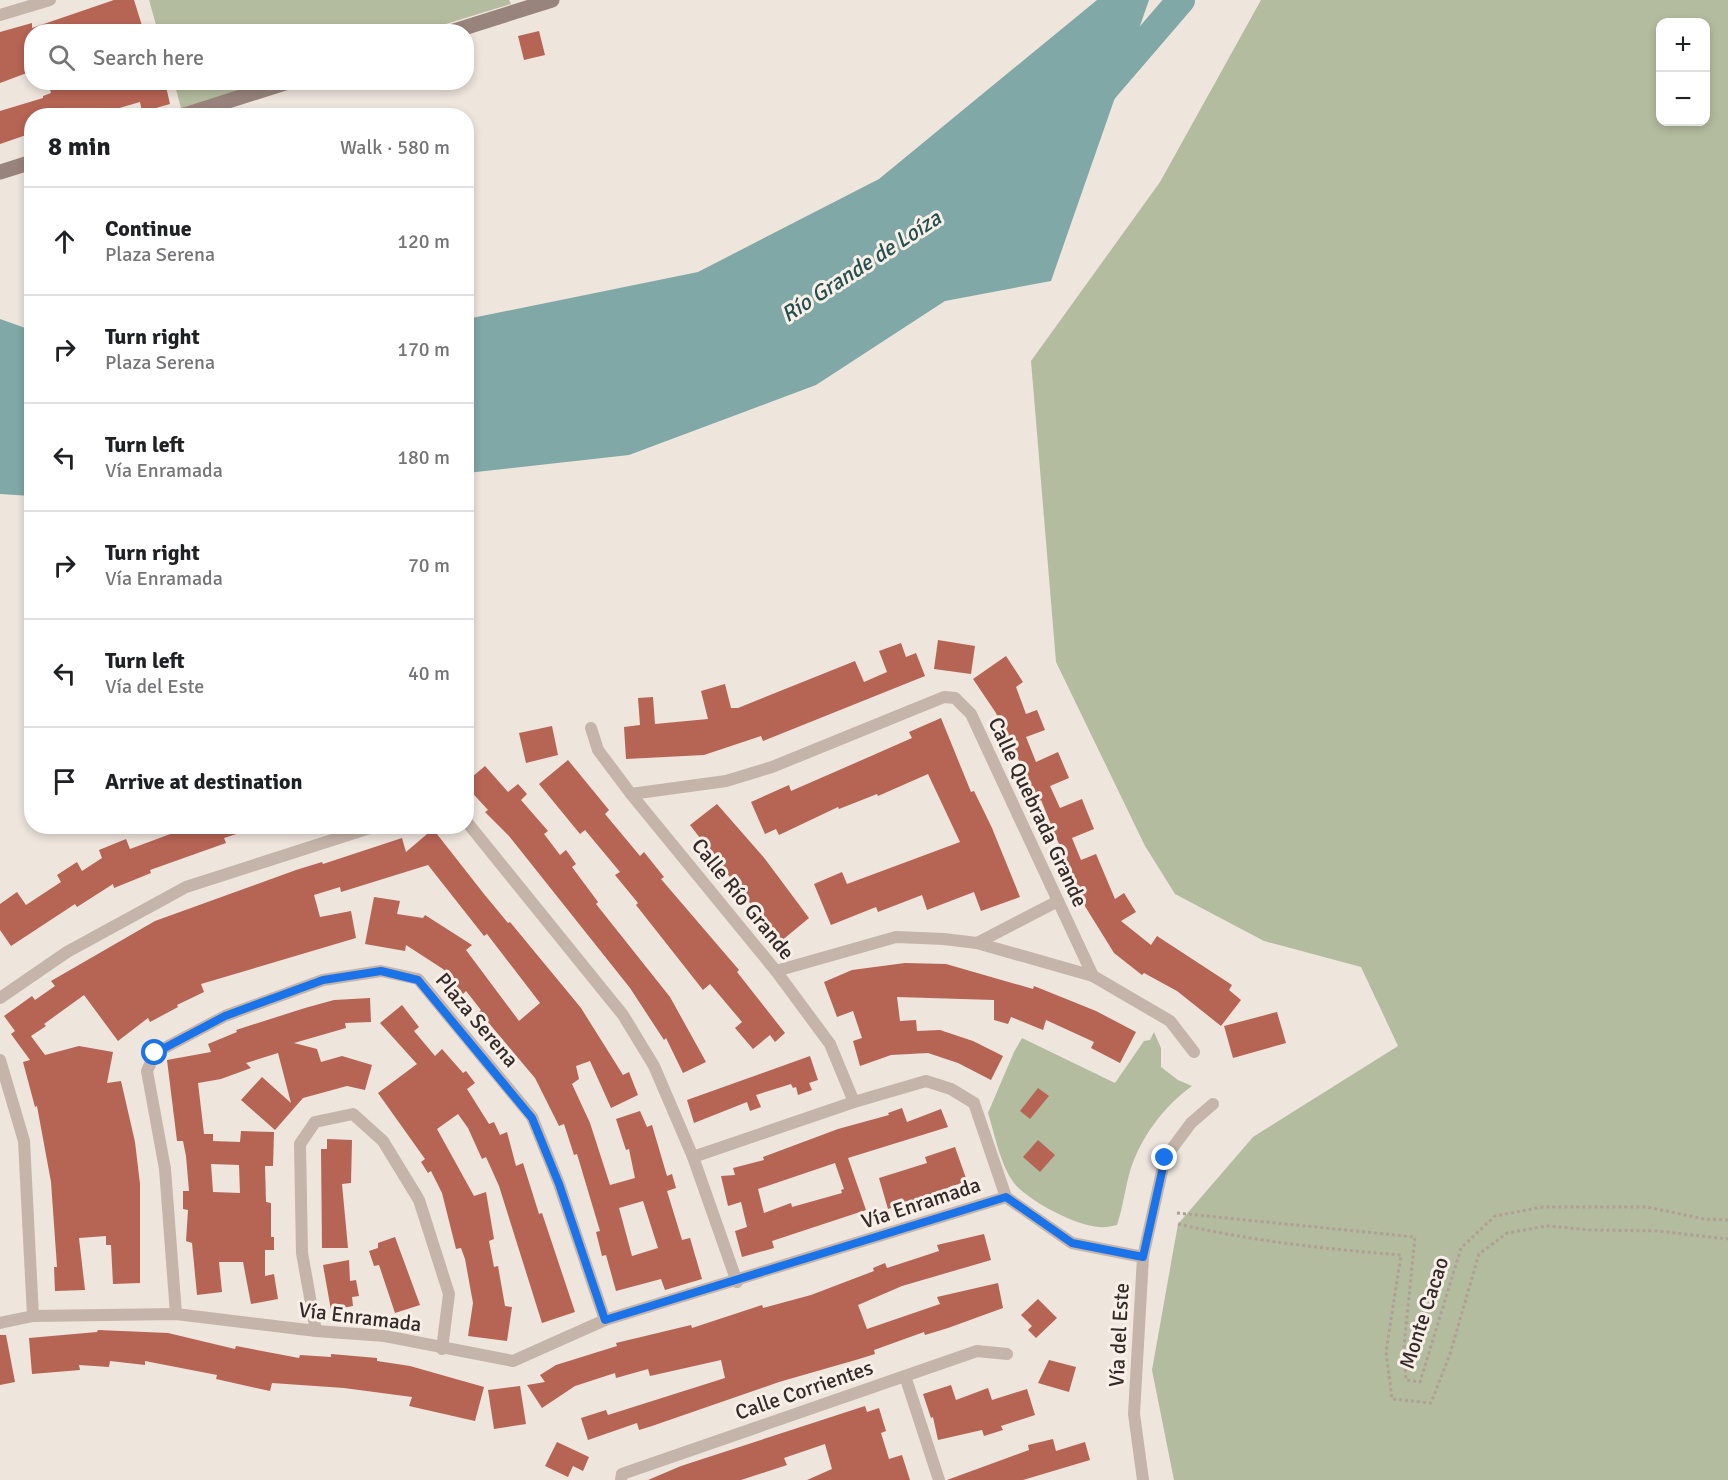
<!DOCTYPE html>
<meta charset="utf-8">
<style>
body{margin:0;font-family:Signika,sans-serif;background:#f6f6f6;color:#202124}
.controls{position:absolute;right:18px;top:18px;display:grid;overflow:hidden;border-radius:12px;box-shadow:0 3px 9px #0003}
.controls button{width:54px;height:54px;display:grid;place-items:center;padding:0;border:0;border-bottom:2px solid #e0e0e0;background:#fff;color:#202124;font:30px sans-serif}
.stop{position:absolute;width:18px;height:18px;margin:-14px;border:4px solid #1a73e8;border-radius:50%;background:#fff}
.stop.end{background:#1a73e8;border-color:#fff;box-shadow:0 2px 6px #0008}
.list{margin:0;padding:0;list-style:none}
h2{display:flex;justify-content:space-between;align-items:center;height:78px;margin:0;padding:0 24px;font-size:26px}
h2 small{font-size:20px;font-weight:400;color:#757577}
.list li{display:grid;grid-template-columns:39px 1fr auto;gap:18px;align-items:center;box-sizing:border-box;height:108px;padding:0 24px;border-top:2px solid #e0e0e0}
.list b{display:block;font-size:22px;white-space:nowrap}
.list p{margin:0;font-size:20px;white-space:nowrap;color:#757577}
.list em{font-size:20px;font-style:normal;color:#757577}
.icon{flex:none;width:33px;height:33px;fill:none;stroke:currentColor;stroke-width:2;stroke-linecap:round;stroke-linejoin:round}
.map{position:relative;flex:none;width:1728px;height:1480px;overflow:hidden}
.search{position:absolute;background:#fff;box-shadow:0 3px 9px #0003;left:24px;top:24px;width:450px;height:66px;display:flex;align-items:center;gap:15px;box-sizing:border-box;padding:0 21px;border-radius:24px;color:#757577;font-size:22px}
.panel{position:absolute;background:#fff;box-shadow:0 3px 9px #0003;left:24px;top:108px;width:450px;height:726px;border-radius:24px}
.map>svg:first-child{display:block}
.green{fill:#b4bc9f;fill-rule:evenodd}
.water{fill:#80a8a6}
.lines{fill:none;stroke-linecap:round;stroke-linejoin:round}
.river{stroke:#80a8a6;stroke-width:28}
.building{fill:#b66454;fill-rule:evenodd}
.path{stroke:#b19f95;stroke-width:3;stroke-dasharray:3 3;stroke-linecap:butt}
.street{stroke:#c5b4aa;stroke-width:12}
.secondary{stroke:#98847c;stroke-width:15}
.route{stroke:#1a73e8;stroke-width:8}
.labels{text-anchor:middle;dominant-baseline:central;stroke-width:6;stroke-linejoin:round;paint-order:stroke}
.street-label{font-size:21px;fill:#342b29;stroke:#f7efe8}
.water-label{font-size:22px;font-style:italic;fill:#244f4f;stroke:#f7efe8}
</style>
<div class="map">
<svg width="1728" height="1480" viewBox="0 0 1728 1480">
<rect width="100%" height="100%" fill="#eee5dd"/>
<g class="green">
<polygon points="149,0 509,0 511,4 423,31 158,32"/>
<path d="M1261,0h467v1480h-554l-22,-110 26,-146 75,-87 145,-91 -37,-79 -97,-26 -89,-47 -30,-48 -89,-184 -25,-301 129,-179zM1706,22v100h-46v-100z"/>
<polygon points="174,82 262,83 181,108"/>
<path d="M1154,1032l7,16v19l17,13 14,6c-29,21 -51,51 -62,85 -5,18 -7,36 -13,54 -6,1 -12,3 -18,2 -23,-1 -71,-26 -85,-44 -14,-19 -19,-48 -26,-70l26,-61 8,-14 93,45 29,-42 6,-1z"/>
</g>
<g class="water">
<polygon points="1097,0 1149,0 1051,281 945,301 816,385 629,455 467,473 467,319 698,272 879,179"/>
<polygon points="0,319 31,330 31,496 0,494"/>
</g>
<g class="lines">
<polyline class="river" points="1101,93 1181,0"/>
</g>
<g class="building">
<polygon points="134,0 144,32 32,32 32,71 0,83 0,32 32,23 32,28 114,0"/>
<polygon points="539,31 545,55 524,60 518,36"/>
<polygon points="61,82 165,82 170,104 142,112 140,102 92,116 32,116 32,133 0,144 0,111 43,98 43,96 51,93 49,86"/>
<polygon points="938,640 975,646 971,674 934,669"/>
<polygon points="901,643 906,657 916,653 925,676 763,741 761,736 704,755 626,759 624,727 640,725 638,698 653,697 655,724 708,719 701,691 725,684 731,708 738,708 855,661 864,682 887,672 879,651"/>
<polygon points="1006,656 1023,682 1016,687 1026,714 1037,710 1045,730 1026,737 1036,762 1058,752 1069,778 1050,786 1060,808 1082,799 1094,829 1072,838 1081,860 1096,854 1115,899 1124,893 1136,912 1121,921 1151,945 1157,936 1232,985 1229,990 1241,1000 1221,1026 1177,991 1144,973 1142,975 1114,953 1083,903 1041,800 1037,802 1017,756 1013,757 996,713 973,679"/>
<polygon points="941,718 971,792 974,791 992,828 1020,897 981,911 974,892 927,910 922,895 878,912 876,907 831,925 814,884 842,872 847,884 960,842 928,774 878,796 877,794 839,809 838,807 779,835 776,829 765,834 751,802 789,785 791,791 862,760 912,738 909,732"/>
<polygon points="552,726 558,755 526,763 519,733"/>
<polygon points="568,760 609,810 605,814 640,856 644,852 664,877 661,879 739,970 737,972 785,1033 775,1042 770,1035 753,1049 735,1028 742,1022 710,984 703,990 636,905 638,903 615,875 620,872 585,830 580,834 539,784"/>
<polygon points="485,766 508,792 518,784 527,794 521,800 548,831 544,834 560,855 566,850 576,864 572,867 598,902 596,904 670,997 706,1062 683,1073 666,1038 664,1040 630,988 509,836 485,812 488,810 466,786 466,782"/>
<polygon points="717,804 765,859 809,918 780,942 690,825"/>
<polygon points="180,826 251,826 252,829 224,838 226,843 150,870 151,873 114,888 113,884 77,907 75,904 11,946 0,930 0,904 17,892 26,905 61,882 57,875 77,862 82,871 102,858 99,850 126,839 130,849 181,830"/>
<path d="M433,829l51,65 24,29 2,-1 71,86 42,67 6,-3 9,23 -27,13 -21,-47 -14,5 3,13 -7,5 18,39 20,62 25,-7 -6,-29 -3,1 -10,-31 24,-8 7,16 5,-2 15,51 5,-2 4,14 -9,3 15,49 8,-2 12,41 -37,11 -4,-11 -45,12 -10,-36 -4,1 -6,-24 4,-1 -23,-77 -3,1 -10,-31 -5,2 -24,-48 -48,-57 -4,3 -7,-10 5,-4 -15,-19 -3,3 -20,-25 -37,-24 -1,6 -40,-7 9,-47 26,4 -3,13 26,4 2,-3 47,30 -6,5 53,71 21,-18 -53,-69 -3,2 -56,-71 -87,27 -1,-5 -26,8 6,22 31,-6 5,27 -155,46 3,8 -27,13 1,2 -28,15 -2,-4 -30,23 -34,-46 -40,29 2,2 -15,10 14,19 34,-9 34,6 -6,31 14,-2 14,61 5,42v99l-27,1 -2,-39h-5v-9l-27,2 6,52 -30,1 -1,-24h3l-6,-85 -14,-76 -2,1 -12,-45 7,-2 -19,-26 4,-3 -11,-15 28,-20 3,4 20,-14 -4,-5 104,-60 141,-51 26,-8 1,2 79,-26 4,14zM643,1201l15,47 -26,8 -13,-48z"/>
<polygon points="905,963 946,964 1033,989 1034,986 1096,1011 1136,1032 1120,1063 1091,1048 1094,1042 1046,1020 1043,1030 1011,1017 1008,1024 994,1020 994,1000 897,997 900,1021 916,1020 917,1031 940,1030 973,1041 1003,1056 991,1080 958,1063 928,1053 891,1055 860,1066 853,1041 862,1038 853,1011 837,1017 824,982 852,970"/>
<path d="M370,998l1,24 -26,1 1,5 -52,15 23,6 4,13 21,-6 30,9 -7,25 -18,-4 -44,12 -28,32 -34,-30 21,-23 29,26 -13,-50 -32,10 5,5 -30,11 -23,4 6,51h9v7l27,1 1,-11 33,1 -1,34h-8l1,36 5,1v34h3v13h-9v26l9,-2 4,25 -27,5 -8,-42h-24l3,30 -25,3 -5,-52 -6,-2 2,-31 -5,-1v-18h6l-3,-35 -3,-15h-6l-10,-81 44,-8 -3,-8 29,-12 -1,-2 69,-22 29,-8zM211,1164l28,1 1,28 -27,-1z"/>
<polygon points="402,1005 419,1027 414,1031 435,1056 442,1049 463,1073 466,1071 475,1083 467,1089 489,1124 494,1122 500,1135 507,1132 516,1166 523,1163 539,1214 542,1213 575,1312 542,1323 499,1186 486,1157 482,1159 468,1128 458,1114 437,1129 474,1196 486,1192 494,1239 489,1241 494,1267 498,1266 505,1306 512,1307 507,1341 468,1336 473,1303 465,1259 461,1248 456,1249 442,1193 431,1171 428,1173 421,1162 425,1159 378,1093 417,1064 380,1023"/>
<polygon points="1277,1012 1286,1043 1233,1058 1224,1026"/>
<polygon points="810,1056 818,1080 809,1083 812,1090 798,1095 796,1087 793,1088 791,1084 756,1095 761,1107 750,1111 747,1102 694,1123 687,1100"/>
<polygon points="1038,1088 1049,1096 1030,1119 1020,1111"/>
<path d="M902,1108l5,14 34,-13 7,18 -100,31 18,52 -94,31 2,7 -32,9 -7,-26 12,-4 -6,-25 -13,4 -7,-30 14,-1 -2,-7 31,-8 -1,-3 75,-28 51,-14 -1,-2zM835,1163l9,26 -3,1 1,3 -50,14 -1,-4 -27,10 -6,-24z"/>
<polygon points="327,1139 352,1140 351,1183 342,1184 348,1248 322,1248 321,1149 327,1149"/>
<polygon points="1038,1140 1055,1155 1040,1172 1023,1157"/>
<polygon points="955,1147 967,1181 888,1209 879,1178 927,1163 925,1157"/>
<polygon points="984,1234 991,1260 902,1286 858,1305 867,1329 940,1304 937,1297 998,1283 1003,1308 948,1328 925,1335 924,1332 874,1350 875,1354 859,1359 779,1382 652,1426 639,1430 637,1423 588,1440 581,1418 606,1410 608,1415 725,1378 721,1360 650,1376 648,1369 616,1378 615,1373 575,1386 542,1408 527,1385 545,1382 540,1375 556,1365 617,1346 616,1343 691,1325 692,1328 762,1305 763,1308 811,1295 874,1271 873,1268 885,1263 887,1268 939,1251 937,1245"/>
<polygon points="395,1237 420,1305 395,1313 379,1265 374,1266 369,1251 378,1248 378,1243"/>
<polygon points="349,1260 350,1281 356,1280 359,1296 352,1297 353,1306 331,1310 323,1265"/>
<polygon points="1038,1299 1057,1318 1036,1338 1028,1330 1032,1326 1021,1315"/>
<polygon points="98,1330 168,1333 235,1349 236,1346 299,1358 300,1355 331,1357 331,1354 377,1358 377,1361 410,1366 484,1387 475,1421 409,1406 412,1397 344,1388 272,1383 270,1391 216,1379 217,1375 145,1361 145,1365 110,1361 109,1367 79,1365 80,1370 32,1374 29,1338 97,1332"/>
<polygon points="0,1335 6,1335 15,1382 0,1385"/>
<polygon points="1049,1360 1076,1367 1069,1392 1038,1383"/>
<polygon points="951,1385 956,1400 988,1388 992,1400 1027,1389 1035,1415 1001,1426 1003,1430 984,1436 982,1430 938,1440 933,1417 931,1418 923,1394"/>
<polygon points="520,1386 526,1424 494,1429 488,1390"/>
<polygon points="865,1406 867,1412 879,1408 886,1431 881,1433 889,1459 902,1455 910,1480 807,1480 832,1469 825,1444 784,1458 787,1465 741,1480 648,1480 681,1466"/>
<polygon points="1053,1439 1056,1451 1085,1442 1090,1460 1023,1480 947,1480 1029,1450 1028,1445"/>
<polygon points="557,1442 589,1457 583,1471 573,1466 568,1477 545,1466"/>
</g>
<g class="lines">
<g class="path">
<polyline points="1177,1213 1415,1237 1404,1346 1406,1380 1420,1382 1461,1248 1495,1216 1543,1207 1647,1207 1704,1219 1728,1220"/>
<path d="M1178,1224c74,17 147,25 223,31l-15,97 6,47 39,4 19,-49 29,-100 28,-21 40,-7 44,4 66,1 71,8"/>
</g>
<g class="street">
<polyline points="0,15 50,0"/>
<polyline points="591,728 598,750 631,794 776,971 830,1044 854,1102"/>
<polyline points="631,794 726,781 772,767 944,697 955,698 971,714 1093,976 1170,1021 1194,1052"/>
<polyline points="466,821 623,1015 654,1066 693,1157 737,1282"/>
<polyline points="977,943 1058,901"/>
<polyline points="776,971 896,937 944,939 977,943 1093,976"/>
<polyline points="0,998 67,952 186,887 376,826"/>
<polyline points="0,1060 24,1141 33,1316"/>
<polyline points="693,1157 854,1102 926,1081 951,1089 974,1103 1006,1197"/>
<polyline points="176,1314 165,1169 147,1071 155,1053 225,1016 323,980 381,971 418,979 532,1117 559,1184 605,1320"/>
<polyline points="0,1323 33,1316 176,1314 316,1331 385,1336 513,1361 605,1320 1006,1197 1072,1243 1143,1257"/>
<polyline points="316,1331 302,1253 300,1144 315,1122 353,1114 383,1141 419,1200 449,1294 442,1349"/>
<polyline points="905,1376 939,1480"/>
<polyline points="621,1480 622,1474 977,1351 1007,1354"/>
<polyline points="1143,1480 1134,1414 1143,1257 1165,1158 1191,1123 1213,1104"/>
</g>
<g class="secondary">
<polyline points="451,32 552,0"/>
<polyline points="181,116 288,82"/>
<polyline points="0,172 32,162"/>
</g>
</g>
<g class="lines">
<polyline class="route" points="155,1053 225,1016 323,980 381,971 418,980 532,1118 559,1184 605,1320 1006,1197 1072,1243 1143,1257 1165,1158"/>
</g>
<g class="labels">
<g class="street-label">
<text transform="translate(1038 812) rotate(65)">Calle Quebrada Grande</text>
<text transform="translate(743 899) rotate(51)">Calle Río Grande</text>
<text transform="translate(477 1020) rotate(50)">Plaza Serena</text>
<text transform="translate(921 1203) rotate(-18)">Vía Enramada</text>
<text transform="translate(1424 1313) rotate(-72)">Monte Cacao</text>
<text transform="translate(360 1317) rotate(7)">Vía Enramada</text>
<text transform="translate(1119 1335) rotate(-87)">Vía del Este</text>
<text transform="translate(804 1390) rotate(-19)">Calle Corrientes</text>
</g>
<g class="water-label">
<text transform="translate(861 266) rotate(-33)">Río Grande de Loíza</text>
</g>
</g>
</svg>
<div class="controls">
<button>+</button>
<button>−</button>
</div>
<div class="stop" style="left:155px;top:1053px"></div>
<div class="stop end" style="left:1165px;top:1158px"></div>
<div class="search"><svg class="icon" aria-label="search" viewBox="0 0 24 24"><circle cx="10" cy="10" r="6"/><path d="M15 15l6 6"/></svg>Search here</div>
<section class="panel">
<h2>8 min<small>Walk · 580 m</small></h2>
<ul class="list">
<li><svg class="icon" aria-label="ahead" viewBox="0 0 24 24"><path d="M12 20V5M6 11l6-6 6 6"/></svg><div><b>Continue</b><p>Plaza Serena</p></div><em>120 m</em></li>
<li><svg class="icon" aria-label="right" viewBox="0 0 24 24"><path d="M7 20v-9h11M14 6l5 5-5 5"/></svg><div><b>Turn right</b><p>Plaza Serena</p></div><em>170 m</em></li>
<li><svg class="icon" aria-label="left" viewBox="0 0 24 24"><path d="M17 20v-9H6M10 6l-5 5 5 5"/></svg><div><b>Turn left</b><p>Vía Enramada</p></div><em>180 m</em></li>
<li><svg class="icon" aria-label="right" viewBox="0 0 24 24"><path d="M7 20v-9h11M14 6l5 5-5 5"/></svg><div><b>Turn right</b><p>Vía Enramada</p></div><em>70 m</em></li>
<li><svg class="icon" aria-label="left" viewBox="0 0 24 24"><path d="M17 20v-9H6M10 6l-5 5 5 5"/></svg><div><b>Turn left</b><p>Vía del Este</p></div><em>40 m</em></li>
<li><svg class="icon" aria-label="arrive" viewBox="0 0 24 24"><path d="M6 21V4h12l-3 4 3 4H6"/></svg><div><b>Arrive at destination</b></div></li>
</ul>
</section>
</div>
